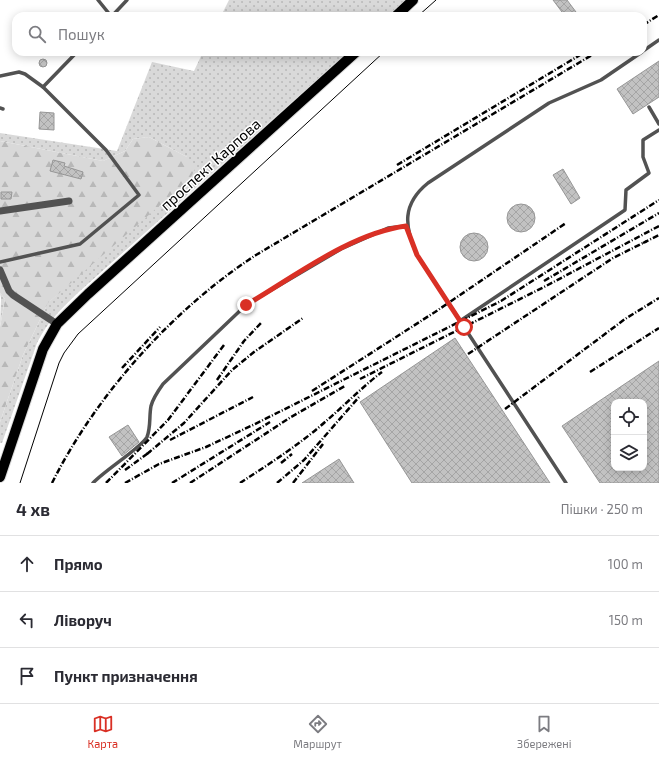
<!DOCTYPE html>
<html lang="uk">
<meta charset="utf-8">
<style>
body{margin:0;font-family:"Exo 2",sans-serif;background:#f7f7f7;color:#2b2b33}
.controls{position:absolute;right:12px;bottom:12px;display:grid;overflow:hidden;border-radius:8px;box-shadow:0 2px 10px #0003}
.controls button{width:36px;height:36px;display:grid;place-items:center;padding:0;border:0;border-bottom:1px solid #e1e1e2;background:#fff;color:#2b2b33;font:20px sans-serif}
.stop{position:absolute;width:12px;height:12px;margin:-9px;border:3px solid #d93025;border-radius:50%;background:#fff}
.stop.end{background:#d93025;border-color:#fff;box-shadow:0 1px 4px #0008}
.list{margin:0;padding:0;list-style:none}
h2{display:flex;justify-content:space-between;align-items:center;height:52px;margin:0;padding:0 16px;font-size:17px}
h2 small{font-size:13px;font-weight:400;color:#7c7c81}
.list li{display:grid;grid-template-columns:26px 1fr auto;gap:12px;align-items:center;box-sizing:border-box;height:56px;padding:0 16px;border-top:1px solid #e1e1e2}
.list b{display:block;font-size:15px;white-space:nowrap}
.list em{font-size:13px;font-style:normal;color:#7c7c81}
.icon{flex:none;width:22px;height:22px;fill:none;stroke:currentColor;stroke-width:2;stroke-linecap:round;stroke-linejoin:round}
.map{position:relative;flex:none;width:659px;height:483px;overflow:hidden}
.search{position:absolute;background:#fff;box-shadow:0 2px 10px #0003;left:12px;right:12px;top:12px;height:44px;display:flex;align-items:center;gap:10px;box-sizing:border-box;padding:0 14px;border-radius:12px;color:#7c7c81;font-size:15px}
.sheet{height:220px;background:#fff}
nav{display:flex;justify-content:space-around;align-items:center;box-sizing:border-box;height:56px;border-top:1px solid #e1e1e2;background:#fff;font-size:11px;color:#7c7c81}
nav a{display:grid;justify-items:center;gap:2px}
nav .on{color:#d93025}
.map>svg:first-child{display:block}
.grass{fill:url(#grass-dots)}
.forest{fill:url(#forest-firs)}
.building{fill:url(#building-cross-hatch);stroke:#969696;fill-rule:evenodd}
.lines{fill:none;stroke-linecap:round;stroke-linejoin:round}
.primary-casing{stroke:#dbdbdb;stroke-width:12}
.lane{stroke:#525252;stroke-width:3.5}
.street{stroke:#525252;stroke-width:7}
.primary{stroke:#000;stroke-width:10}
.tram{stroke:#000;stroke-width:1}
.rail{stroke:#000;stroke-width:2.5;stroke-dasharray:6 2 1 2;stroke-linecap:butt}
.route{stroke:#d93025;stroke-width:5}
.labels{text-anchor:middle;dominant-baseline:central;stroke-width:3;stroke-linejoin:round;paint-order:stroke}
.street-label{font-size:15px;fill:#000;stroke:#fff}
</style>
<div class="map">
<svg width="659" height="483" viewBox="0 0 659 483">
<defs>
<pattern id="grass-dots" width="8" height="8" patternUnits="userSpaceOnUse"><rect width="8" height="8" fill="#d9d9d9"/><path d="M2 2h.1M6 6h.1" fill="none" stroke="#b8b8b8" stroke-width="1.8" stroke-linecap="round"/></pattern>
<pattern id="forest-firs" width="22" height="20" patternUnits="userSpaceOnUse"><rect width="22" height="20" fill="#d9d9d9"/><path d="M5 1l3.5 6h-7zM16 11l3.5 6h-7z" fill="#b8b8b8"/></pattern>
<pattern id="building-cross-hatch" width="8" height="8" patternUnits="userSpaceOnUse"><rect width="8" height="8" fill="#c2c2c2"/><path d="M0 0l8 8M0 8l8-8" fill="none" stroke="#a5a5a5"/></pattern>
</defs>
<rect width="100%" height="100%" fill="#fff"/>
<g class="grass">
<polygon points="229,0 406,0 388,16 221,16"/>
<path d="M203,52h145l-268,239c-17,16 -33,31 -43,52l-35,100h-2v-21l23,-67 25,-52 28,-26 111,-120 -38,-20 -16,2 -8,12 -22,10 -103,-20v-8l117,18 35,-89 42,9z"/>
<polygon points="0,293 5,299 0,327 1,298"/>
</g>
<polygon class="forest" points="149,137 187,157 195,169 190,179 48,303 23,355 0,422 0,327 5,299 0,293 0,141 103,161 125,151 133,139"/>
<g class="building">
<polygon points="553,0 567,0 579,16 565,16"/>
<circle cx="43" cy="63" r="4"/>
<polygon points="659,61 659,97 633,114 617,89"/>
<polygon points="40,112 54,113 54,130 39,129"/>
<polygon points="53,160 65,163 64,166 83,172 81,179 50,171"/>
<polygon points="563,169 580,198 571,204 553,175"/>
<polygon points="1,192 12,192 11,199 1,199"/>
<circle cx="521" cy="218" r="14"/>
<circle cx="474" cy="247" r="14"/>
<polygon points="455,338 550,483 412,483 360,402"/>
<path d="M659,361v122h-59l-38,-57zM614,402h30v66h-30z"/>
<polygon points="128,425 139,442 122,456 109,437"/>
<polygon points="339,459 354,483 302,483"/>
</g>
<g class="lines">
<defs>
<g id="primary">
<polyline points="396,16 413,0"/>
<polyline points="0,477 43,349 57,324 88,294 356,52"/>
</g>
</defs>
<use href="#primary" class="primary-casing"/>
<g class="lane">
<polyline points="98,0 111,16"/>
<polyline points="112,16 127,0"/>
<polyline points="643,51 659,40"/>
<polyline points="0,76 19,72 25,74 43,87 106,150 139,195 80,244 0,262"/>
<polyline points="43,87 77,52"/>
<polyline points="649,107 659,124"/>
<polyline points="0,108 3,109"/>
<polyline points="460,321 625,210 626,190 649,173 643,157 643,140 659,130"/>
<path d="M93,483c11,-12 49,-36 54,-46 4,-10 2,-21 4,-31 2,-8 7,-15 12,-22l83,-79 95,-56 47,-21 18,-2"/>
<path d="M566,483l-149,-228c-13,-29 -15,-51 11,-72l121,-80 52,-23 41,-28"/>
</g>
<g class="street">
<polyline points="0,211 69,201"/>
<polyline points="0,270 9,291 13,295 57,324"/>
</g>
<use href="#primary" class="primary"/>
<g class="tram">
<polyline points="418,16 436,0"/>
<polyline points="20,483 59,363 64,353 78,334 384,52"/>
</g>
<g class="rail">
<polyline points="643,25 659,15"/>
<polyline points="397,165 585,52"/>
<polyline points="643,243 659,235"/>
<polyline points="544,281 659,213"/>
<polyline points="468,354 613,258 647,241"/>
<polyline points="122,368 160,327"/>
<polyline points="590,372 659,328"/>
<polyline points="360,379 546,286 659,226"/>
<polyline points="217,380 244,341 261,323"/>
<polyline points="312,391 435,312 566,223"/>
<polyline points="505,409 625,319 659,298"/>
<polyline points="170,440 253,397"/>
<polyline points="147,454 184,423 232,370 254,352 303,318"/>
<polyline points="281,463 292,454"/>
<polyline points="125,470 151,451"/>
<path d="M52,483c44,-88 121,-174 204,-228l341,-203"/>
<polyline points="106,483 168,420 224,345"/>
<polyline points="125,483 159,464 206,447 253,425 501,301 659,200"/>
<polyline points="172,483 270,422"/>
<polyline points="190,483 291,417 345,386"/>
<path d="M240,483c29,-19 59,-38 85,-61 19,-16 37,-35 57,-50"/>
<polyline points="277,483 304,460 359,397"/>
<polyline points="293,483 323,444"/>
</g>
</g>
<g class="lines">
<path class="route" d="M246,305c48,-28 105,-72 160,-79l11,29 47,72"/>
</g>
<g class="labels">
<g class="street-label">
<text transform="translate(210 164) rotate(-42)">проспект Карпова</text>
</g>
</g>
</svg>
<div class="controls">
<button><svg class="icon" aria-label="locate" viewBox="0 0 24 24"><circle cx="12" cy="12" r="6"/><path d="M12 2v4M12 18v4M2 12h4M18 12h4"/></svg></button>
<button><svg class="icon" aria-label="layers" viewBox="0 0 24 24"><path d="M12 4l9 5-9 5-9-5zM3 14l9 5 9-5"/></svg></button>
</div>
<div class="stop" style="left:464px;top:327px"></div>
<div class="stop end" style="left:246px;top:305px"></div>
<div class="search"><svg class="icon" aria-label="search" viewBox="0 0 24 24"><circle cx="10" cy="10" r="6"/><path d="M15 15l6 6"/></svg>Пошук</div>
</div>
<section class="sheet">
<h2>4 хв<small>Пішки · 250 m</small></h2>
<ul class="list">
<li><svg class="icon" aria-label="ahead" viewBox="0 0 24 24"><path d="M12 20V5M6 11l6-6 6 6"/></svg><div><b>Прямо</b></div><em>100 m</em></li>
<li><svg class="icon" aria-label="left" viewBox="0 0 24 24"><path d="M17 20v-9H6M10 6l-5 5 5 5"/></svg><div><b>Ліворуч</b></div><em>150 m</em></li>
<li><svg class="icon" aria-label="arrive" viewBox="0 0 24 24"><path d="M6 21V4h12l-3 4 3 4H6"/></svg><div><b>Пункт призначення</b></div></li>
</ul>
</section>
<nav>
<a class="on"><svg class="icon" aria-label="map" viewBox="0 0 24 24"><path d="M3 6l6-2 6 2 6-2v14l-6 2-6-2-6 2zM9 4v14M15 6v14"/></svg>Карта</a>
<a><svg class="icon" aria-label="directions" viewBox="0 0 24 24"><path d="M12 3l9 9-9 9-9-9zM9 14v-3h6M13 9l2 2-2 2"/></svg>Маршрут</a>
<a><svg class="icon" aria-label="saved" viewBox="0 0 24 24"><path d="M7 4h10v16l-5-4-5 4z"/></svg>Збережені</a>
</nav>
